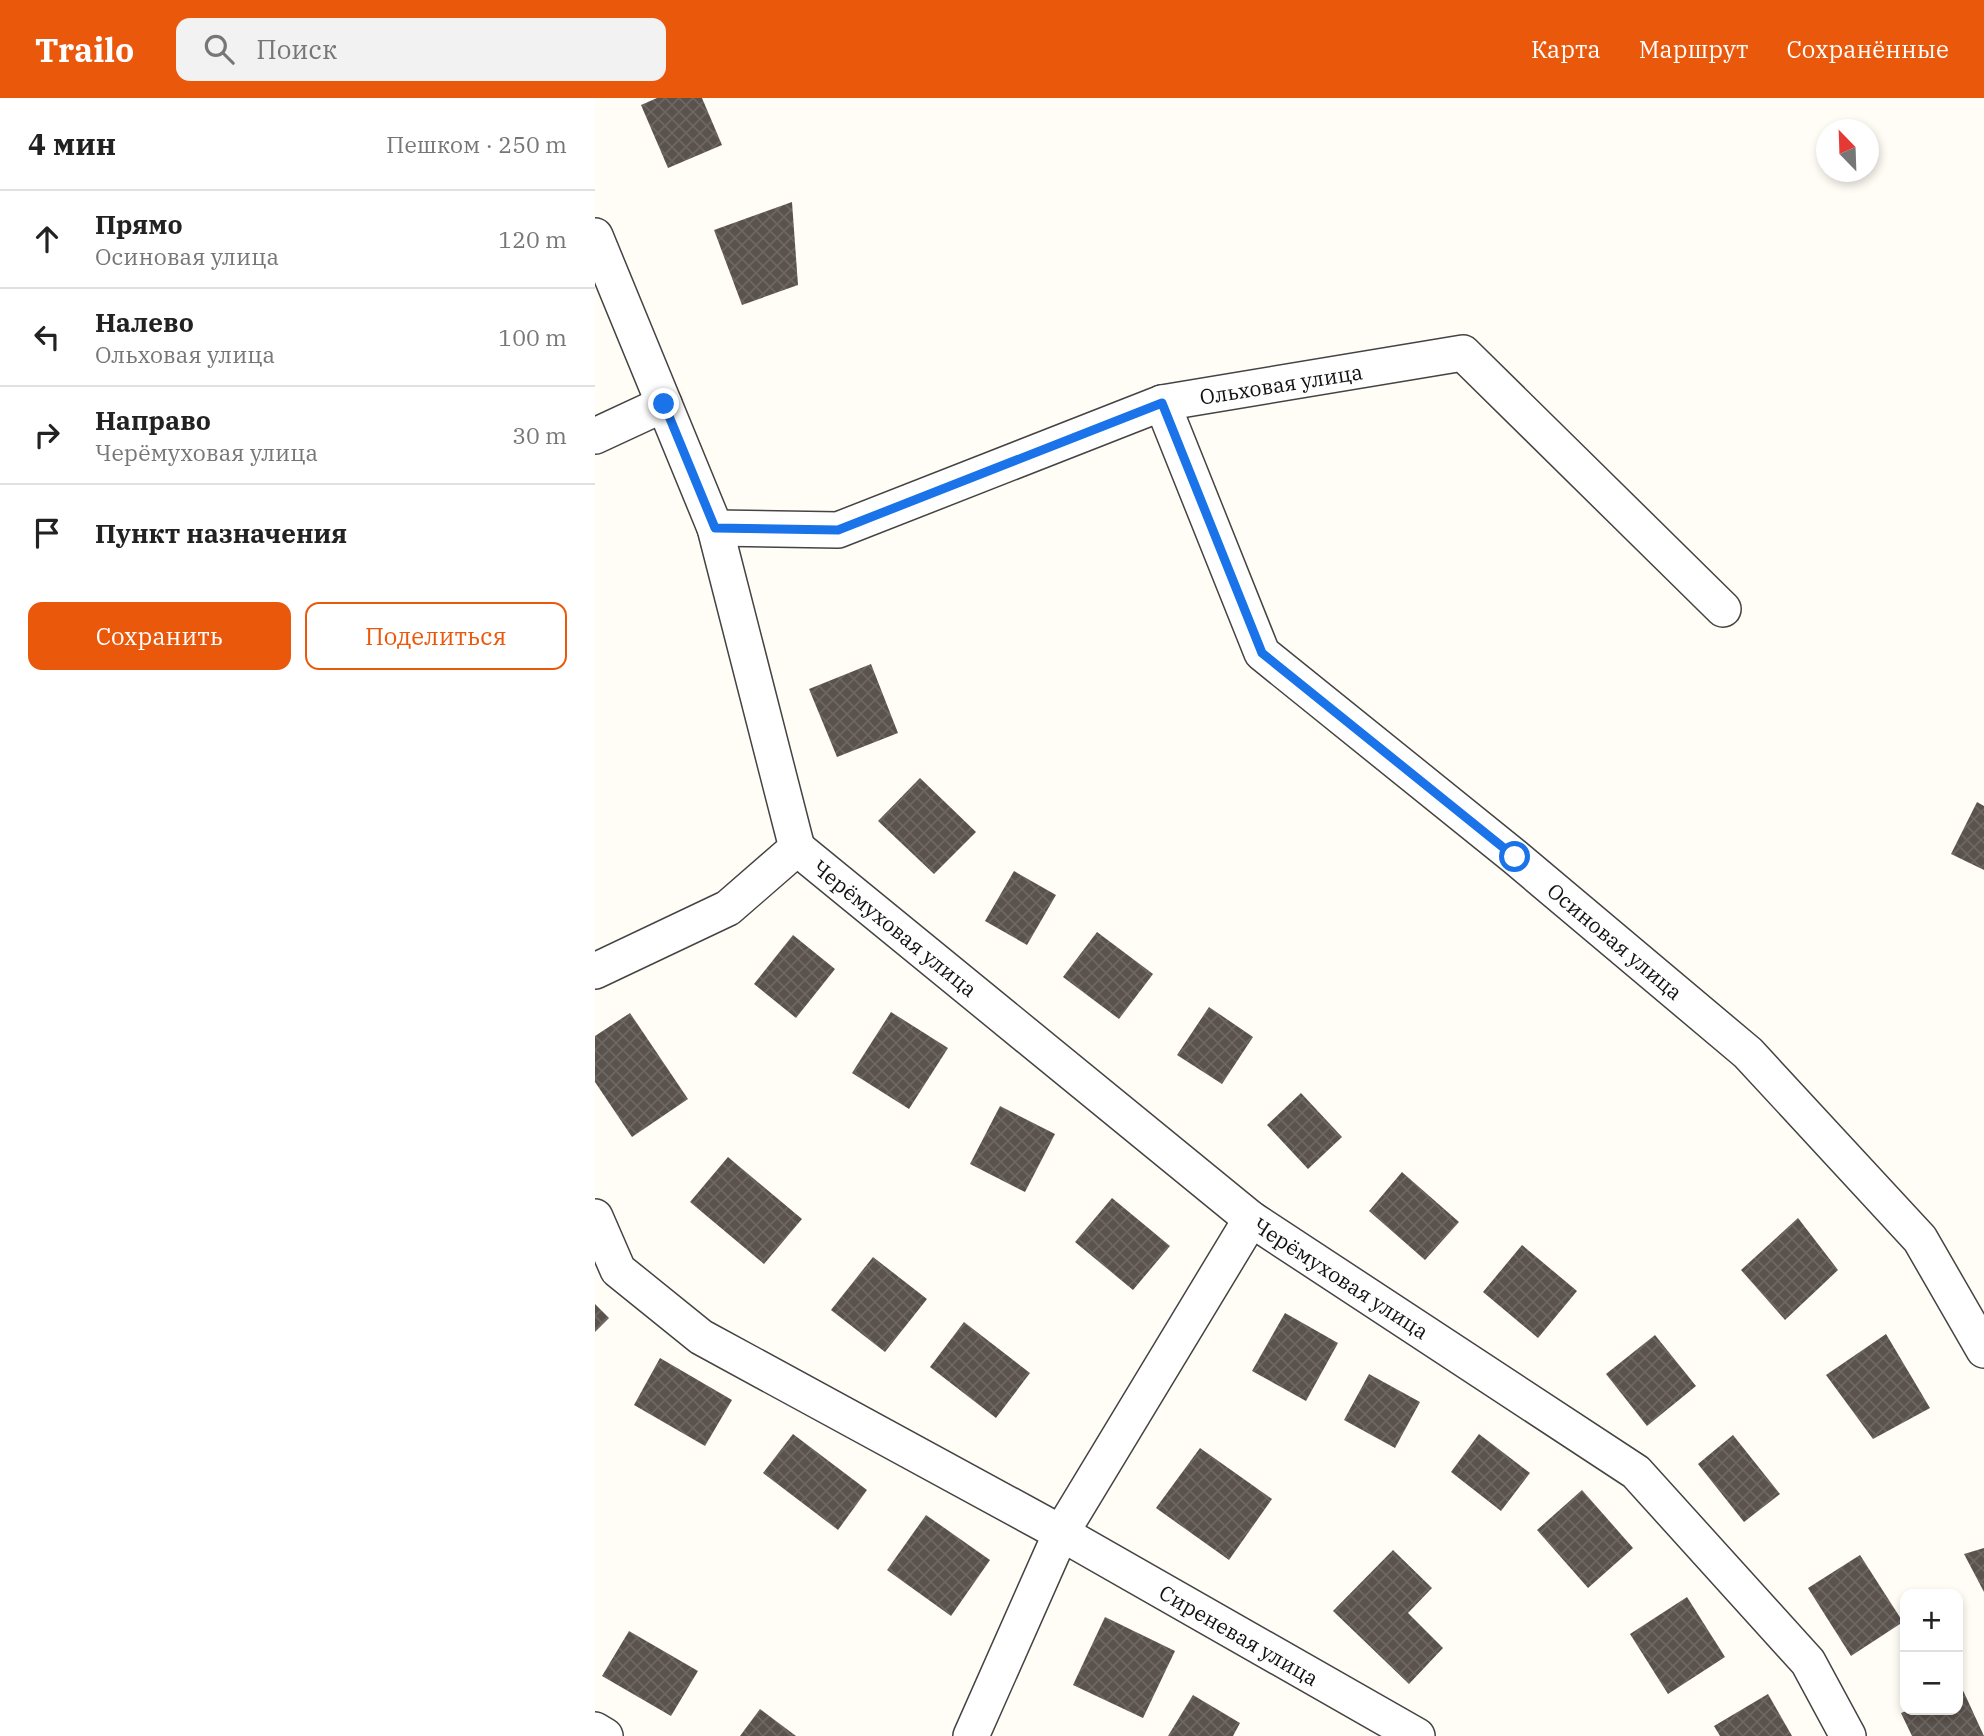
<!DOCTYPE html>
<html lang="ru">
<meta charset="utf-8">
<style>
body{margin:0;font-family:"IBM Plex Serif",serif;background:#f2f2f2;color:#222}
.controls{position:absolute;right:21px;bottom:21px;display:grid;overflow:hidden;border-radius:14px;box-shadow:0 4px 10px #0003}
.controls button{width:63px;height:63px;display:grid;place-items:center;padding:0;border:0;border-bottom:2px solid #e0e0e0;background:#fff;color:#222;font:35px sans-serif}
.compass{position:absolute;left:1221px;top:21px;width:63px;height:63px;border-radius:50%;background:#fff;box-shadow:0 4px 10px #0003;rotate:337deg}
.stop{position:absolute;width:21px;height:21px;margin:-16px;border:5px solid #1a73e8;border-radius:50%;background:#fff}
.stop.end{background:#1a73e8;border-color:#fff;box-shadow:0 2px 7px #0008}
.list{margin:0;padding:0;list-style:none}
h2{display:flex;justify-content:space-between;align-items:center;height:91px;margin:0;padding:0 28px;font-size:30px}
h2 small{font-size:23px;font-weight:400;color:#767676}
.list li{display:grid;grid-template-columns:46px 1fr auto;gap:21px;align-items:center;box-sizing:border-box;height:98px;padding:0 28px;border-top:2px solid #e0e0e0}
.list b{display:block;font-size:26px;white-space:nowrap}
.list p{margin:0;font-size:23px;white-space:nowrap;color:#767676}
.list em{font-size:23px;font-style:normal;color:#767676}
.actions{display:flex;gap:14px;padding:21px 28px}
.actions a{flex:1;padding:16px 0;border:2px solid #ea580c;border-radius:14px;text-align:center;font-size:24px;color:#ea580c}
.actions .main{background:#ea580c;color:#fff}
.icon{flex:none;width:38px;height:38px;fill:none;stroke:currentColor;stroke-width:2;stroke-linecap:round;stroke-linejoin:round}
.map{position:relative;flex:none;width:1389px;height:1638px;overflow:hidden}
header{display:flex;align-items:center;gap:42px;box-sizing:border-box;height:98px;padding:0 35px;background:#ea580c;color:#fff}
header strong{font-size:33px}
nav{display:flex;gap:38px;margin-inline-start:auto;font-size:24px}
.search{width:490px;height:63px;background:#f2f2f2;display:flex;align-items:center;gap:18px;box-sizing:border-box;padding:0 24px;border-radius:14px;color:#767676;font-size:26px}
main{display:flex}
aside{flex:1;background:#fff}
.map>svg:first-child{display:block}
.building{fill:url(#building-cross-hatch)}
.lines{fill:none;stroke-linecap:round;stroke-linejoin:round}
.minor-casing{stroke:#444;stroke-width:38}
.minor{stroke:#fff;stroke-width:35}
.route{stroke:#1a73e8;stroke-width:9}
.labels{text-anchor:middle;dominant-baseline:central;stroke-width:7;stroke-linejoin:round;paint-order:stroke}
.street-label{font-size:21px;fill:#111;stroke:#fff}
</style>
<header>
<strong>Trailo</strong>
<div class="search"><svg class="icon" aria-label="search" viewBox="0 0 24 24"><circle cx="10" cy="10" r="6"/><path d="M15 15l6 6"/></svg>Поиск</div>
<nav><a>Карта</a><a>Маршрут</a><a>Сохранённые</a></nav>
</header>
<main>
<aside>
<h2>4 мин<small>Пешком · 250 m</small></h2>
<ul class="list">
<li><svg class="icon" aria-label="ahead" viewBox="0 0 24 24"><path d="M12 20V5M6 11l6-6 6 6"/></svg><div><b>Прямо</b><p>Осиновая улица</p></div><em>120 m</em></li>
<li><svg class="icon" aria-label="left" viewBox="0 0 24 24"><path d="M17 20v-9H6M10 6l-5 5 5 5"/></svg><div><b>Налево</b><p>Ольховая улица</p></div><em>100 m</em></li>
<li><svg class="icon" aria-label="right" viewBox="0 0 24 24"><path d="M7 20v-9h11M14 6l5 5-5 5"/></svg><div><b>Направо</b><p>Черёмуховая улица</p></div><em>30 m</em></li>
<li><svg class="icon" aria-label="arrive" viewBox="0 0 24 24"><path d="M6 21V4h12l-3 4 3 4H6"/></svg><div><b>Пункт назначения</b></div></li>
</ul>
<div class="actions"><a class="main">Сохранить</a><a>Поделиться</a></div>
</aside>
<div class="map">
<svg width="1389" height="1638" viewBox="0 0 1389 1638">
<defs>
<pattern id="building-cross-hatch" width="8" height="8" patternUnits="userSpaceOnUse" patternTransform="scale(1.75)"><rect width="8" height="8" fill="#5a524d"/><path d="M0 0l8 8M0 8l8-8" fill="none" stroke="#6d6662"/></pattern>
</defs>
<rect width="100%" height="100%" fill="#fffdf5"/>
<g class="building">
<polygon points="62,0 107,0 127,47 73,70 46,7"/>
<polygon points="197,104 203,187 147,207 119,132"/>
<polygon points="276,566 303,635 242,659 214,591"/>
<polygon points="325,680 381,734 339,776 283,723"/>
<polygon points="1382,704 1389,708 1389,772 1356,756"/>
<polygon points="419,773 461,797 432,847 390,823"/>
<polygon points="502,834 558,876 524,921 468,879"/>
<polygon points="198,837 240,871 201,920 159,886"/>
<polygon points="614,909 658,939 627,986 582,957"/>
<polygon points="296,914 353,950 314,1011 257,975"/>
<polygon points="35,915 93,1001 37,1039 0,984 0,938"/>
<polygon points="706,995 747,1039 713,1071 672,1027"/>
<polygon points="405,1008 460,1036 430,1094 375,1066"/>
<polygon points="133,1059 207,1121 169,1166 95,1104"/>
<polygon points="807,1074 864,1124 830,1162 774,1113"/>
<polygon points="517,1100 575,1148 538,1192 480,1144"/>
<polygon points="1203,1120 1243,1172 1190,1222 1146,1172"/>
<polygon points="927,1147 982,1193 943,1240 888,1194"/>
<polygon points="278,1159 332,1201 290,1254 236,1212"/>
<polygon points="0,1206 14,1220 0,1234"/>
<polygon points="690,1215 743,1245 711,1303 657,1273"/>
<polygon points="369,1224 435,1275 401,1320 335,1269"/>
<polygon points="1291,1236 1335,1310 1278,1341 1231,1277"/>
<polygon points="1060,1237 1101,1288 1052,1328 1011,1276"/>
<polygon points="65,1260 137,1302 110,1348 39,1307"/>
<polygon points="774,1276 825,1304 800,1350 749,1322"/>
<polygon points="198,1336 272,1392 243,1432 168,1375"/>
<polygon points="884,1336 935,1375 906,1413 856,1374"/>
<polygon points="1138,1337 1185,1396 1149,1424 1103,1366"/>
<polygon points="605,1350 677,1401 634,1462 561,1410"/>
<polygon points="987,1392 1038,1450 993,1490 942,1432"/>
<polygon points="331,1417 395,1462 356,1518 292,1472"/>
<polygon points="1389,1450 1389,1494 1369,1456"/>
<polygon points="798,1452 837,1490 813,1515 848,1550 814,1586 738,1513"/>
<polygon points="1265,1457 1308,1524 1256,1558 1213,1490"/>
<polygon points="1092,1499 1130,1559 1073,1596 1035,1536"/>
<polygon points="510,1519 580,1553 548,1620 478,1587"/>
<polygon points="34,1533 103,1573 76,1618 7,1578"/>
<polygon points="1366,1588 1389,1638 1317,1638 1306,1615 1314,1612 1363,1612 1363,1589"/>
<polygon points="1173,1596 1197,1638 1125,1638 1119,1628"/>
<polygon points="598,1597 645,1625 638,1638 573,1638"/>
<polygon points="165,1611 201,1638 145,1638"/>
</g>
<g class="lines">
<defs>
<g id="minor">
<polyline points="0,138 120,430 202,750 133,810 0,873"/>
<polyline points="567,305 667,555 920,759 1153,955 1325,1141 1389,1252"/>
<polyline points="0,338 69,306"/>
<polyline points="120,430 243,432 567,305 868,255 1128,511"/>
<polyline points="202,750 656,1121 1041,1374 1213,1564 1253,1638"/>
<polyline points="0,1119 23,1172 106,1239 466,1435 376,1638"/>
<polyline points="656,1121 466,1435 822,1638"/>
<polyline points="0,1632 10,1638"/>
</g>
</defs>
<use href="#minor" class="minor-casing"/>
<use href="#minor" class="minor"/>
</g>
<g class="lines">
<polyline class="route" points="69,306 120,430 243,432 567,305 667,555 920,759"/>
</g>
<g class="labels">
<g class="street-label">
<text transform="translate(686 286) rotate(-9)">Ольховая улица</text>
<text transform="translate(300 830) rotate(39)">Черёмуховая улица</text>
<text transform="translate(1020 843) rotate(40)">Осиновая улица</text>
<text transform="translate(746 1180) rotate(33)">Черёмуховая улица</text>
<text transform="translate(644 1537) rotate(30)">Сиреневая улица</text>
</g>
</g>
</svg>
<div class="controls">
<button>+</button>
<button>−</button>
</div>
<svg class="compass" viewBox="-18 -18 36 36"><path d="M0-13l5 13h-10z" fill="#e53935"/><path d="M0 13l5-13h-10z" fill="#767676"/></svg>
<div class="stop" style="left:920px;top:759px"></div>
<div class="stop end" style="left:69px;top:306px"></div>
</div>
</main>
